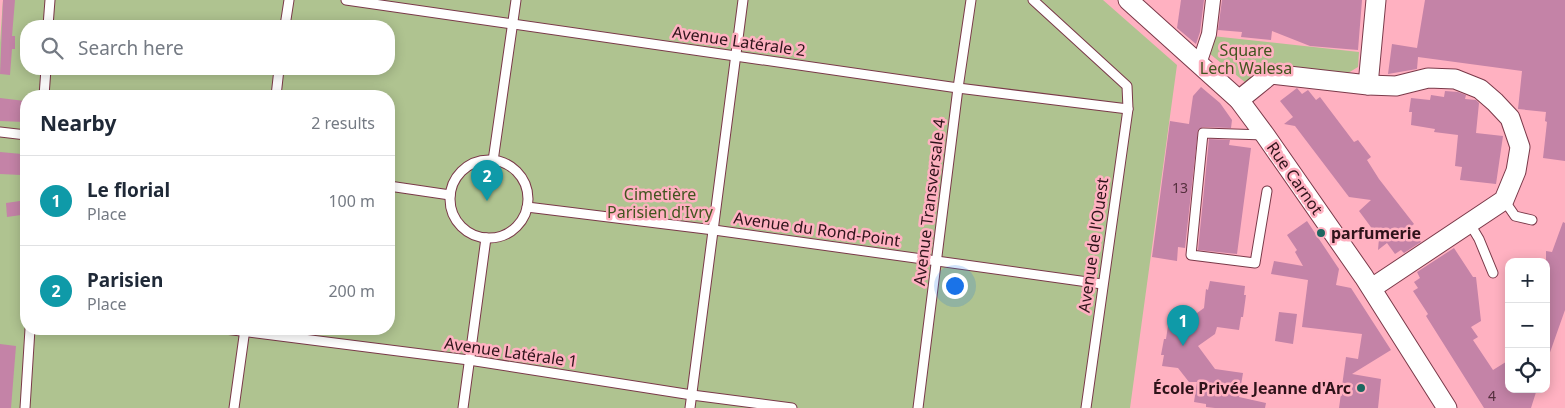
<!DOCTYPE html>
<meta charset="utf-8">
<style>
body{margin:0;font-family:"Noto Sans",sans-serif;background:#f2f2f3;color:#1f2937}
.controls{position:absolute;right:15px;bottom:15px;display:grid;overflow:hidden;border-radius:10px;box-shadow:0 2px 12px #0003}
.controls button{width:45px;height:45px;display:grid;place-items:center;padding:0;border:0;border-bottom:1px solid #e0e1e3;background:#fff;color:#1f2937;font:25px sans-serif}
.you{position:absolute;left:954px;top:285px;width:18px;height:18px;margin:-12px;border:4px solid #fff;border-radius:50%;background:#1a73e8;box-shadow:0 0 0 8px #1a73e833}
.badge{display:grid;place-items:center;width:32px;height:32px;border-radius:50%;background:#1c6760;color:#fff;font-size:16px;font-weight:700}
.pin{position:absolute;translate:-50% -41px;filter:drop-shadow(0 1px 2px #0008)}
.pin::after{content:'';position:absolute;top:26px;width:18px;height:15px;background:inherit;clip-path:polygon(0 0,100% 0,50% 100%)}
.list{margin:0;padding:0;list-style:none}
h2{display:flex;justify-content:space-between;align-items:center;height:65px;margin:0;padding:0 20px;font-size:21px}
h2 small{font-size:16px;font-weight:400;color:#747a83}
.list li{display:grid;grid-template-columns:32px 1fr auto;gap:15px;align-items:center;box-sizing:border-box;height:90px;padding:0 20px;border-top:1px solid #e0e1e3}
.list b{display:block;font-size:19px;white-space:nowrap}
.list p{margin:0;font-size:16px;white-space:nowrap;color:#747a83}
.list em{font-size:16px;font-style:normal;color:#747a83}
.icon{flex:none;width:28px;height:28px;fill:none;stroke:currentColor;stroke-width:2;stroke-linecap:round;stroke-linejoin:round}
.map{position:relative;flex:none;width:1565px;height:408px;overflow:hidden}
.search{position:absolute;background:#fff;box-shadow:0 2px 12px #0003;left:20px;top:20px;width:375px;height:55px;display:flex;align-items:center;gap:12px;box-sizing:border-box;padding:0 18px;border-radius:20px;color:#747a83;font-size:19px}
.panel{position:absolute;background:#fff;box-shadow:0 2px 12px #0003;left:20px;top:90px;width:375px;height:245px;border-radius:20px}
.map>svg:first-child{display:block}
.green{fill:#afc390;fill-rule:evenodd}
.building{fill:#c483a7}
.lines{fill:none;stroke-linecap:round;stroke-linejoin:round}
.service-casing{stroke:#7a3949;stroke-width:11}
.pedestrian-casing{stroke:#7a3949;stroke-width:16}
.minor-casing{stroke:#7a3949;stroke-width:21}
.service{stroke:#fff;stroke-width:9}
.pedestrian{stroke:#fff;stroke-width:14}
.minor{stroke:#fff;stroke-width:19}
.poi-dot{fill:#1c6760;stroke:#ffb1c1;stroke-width:2}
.labels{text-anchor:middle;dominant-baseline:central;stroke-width:5;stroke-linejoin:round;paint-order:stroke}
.number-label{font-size:14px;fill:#542f3d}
.street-label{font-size:16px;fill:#2f131a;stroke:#ffb1c1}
.park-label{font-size:16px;fill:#42551f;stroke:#ffb1c1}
.poi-label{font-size:16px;font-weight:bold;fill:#2f131a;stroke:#ffb1c1;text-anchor:start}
</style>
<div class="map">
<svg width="1565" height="408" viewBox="0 0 1565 408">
<rect width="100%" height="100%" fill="#ffb1c1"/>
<g class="green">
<path d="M3,0h1100l74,65 -47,343h-1127l-3,-55v-310zM26,26h363v43h-363zM26,96h363v233h-363z"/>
<polygon points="1212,36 1359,52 1358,67 1348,73 1308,69 1246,83 1205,50"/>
</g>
<g class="building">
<polygon points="3,0 15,0 12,36 15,36 15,49 12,49 10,75 0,74"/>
<polygon points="1181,0 1204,0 1200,32 1196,44 1177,28"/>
<polygon points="1222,0 1362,0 1358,50 1310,46 1272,31 1271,40 1241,37 1242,32 1218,30"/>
<polygon points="1425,0 1565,0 1565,161 1543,158 1547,122 1545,121 1546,112 1518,109 1522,71 1418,57 1417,69 1388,74 1392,44 1417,48"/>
<polygon points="1201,87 1220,103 1232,120 1231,128 1203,127 1198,130 1185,248 1178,247 1177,261 1152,257 1170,121 1189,124 1193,96"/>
<polygon points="1297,88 1302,94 1308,90 1316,100 1320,97 1354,142 1358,140 1371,157 1367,160 1379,179 1414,224 1410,227 1421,242 1404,253 1401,250 1395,254 1387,243 1378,250 1379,238 1359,211 1371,200 1349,197 1295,126 1284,124 1293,117 1280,101"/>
<polygon points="1445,91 1458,92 1466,95 1465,99 1476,100 1479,103 1476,133 1503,136 1496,184 1460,180 1462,167 1455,166 1458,135 1434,132 1435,129 1411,125 1412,112 1409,112 1411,98 1430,100 1431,95 1444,97"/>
<polygon points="0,98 25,101 24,122 0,121"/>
<polygon points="1209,139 1230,140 1229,145 1251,148 1237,254 1198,250"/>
<polygon points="0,152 22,154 21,175 0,174"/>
<polygon points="20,201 21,215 7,217 6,203"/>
<polygon points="1307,221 1339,269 1336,285 1351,288 1391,350 1352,374 1381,379 1378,408 1339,408 1346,357 1358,359 1362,334 1302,327 1308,280 1271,274 1274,261 1303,266 1295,252 1297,250 1287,235"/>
<polygon points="1563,222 1565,223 1565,310 1548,358 1546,358 1546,251 1552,252"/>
<polygon points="1454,248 1473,277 1476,277 1481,321 1471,327 1478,337 1473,340 1493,370 1509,360 1509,389 1537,389 1531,408 1484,408 1426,316 1428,314 1413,291 1418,288 1414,282 1420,278 1417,272"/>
<polygon points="1210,281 1245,286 1244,295 1246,295 1243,317 1241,317 1239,330 1217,327 1215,334 1198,346 1215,369 1243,373 1239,397 1266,403 1265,408 1215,408 1206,407 1206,404 1194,402 1197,382 1189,382 1178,368 1162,366 1164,355 1161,355 1164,339 1166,339 1169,319 1186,321 1204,308 1206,289 1208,290"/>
<polygon points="1279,312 1297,314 1293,344 1275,341"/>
<polygon points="0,344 16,346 11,408 0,408"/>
</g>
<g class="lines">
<defs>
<g id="service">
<polyline points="346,0 958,88 1128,109"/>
<polyline points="1033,0 1127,86 1128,109 1086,408"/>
<polyline points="48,26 50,0"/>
<polyline points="285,26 289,0"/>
<polyline points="44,96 46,69"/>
<polyline points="276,96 279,69"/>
<polyline points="0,132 26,135"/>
<polyline points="1265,135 1203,133 1191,255 1255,263 1267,191"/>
<circle cx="489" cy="199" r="39"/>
<polyline points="493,161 516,0"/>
<polyline points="389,186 450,195"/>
<polyline points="1504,200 1515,216 1532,220"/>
<polyline points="527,207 714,230 1102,284"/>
<polyline points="1470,224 1479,239 1493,273"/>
<polyline points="225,329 469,360 692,395 792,408"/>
<polyline points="25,408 30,329"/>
<polyline points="234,408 245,329"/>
<polyline points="463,408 486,238"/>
<polyline points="690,408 743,0"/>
<polyline points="918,408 958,88 971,0"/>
</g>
<polyline id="pedestrian" points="1199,64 1209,34 1213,0"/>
<g id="minor">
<polyline points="1128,0 1239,100 1265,135 1364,277 1447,408"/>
<polyline points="1368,85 1376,0"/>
<polyline points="1239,100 1271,74 1368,85 1396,86 1428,78 1455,79 1480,89 1495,102 1510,118 1520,147 1516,171 1504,200 1372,288"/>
</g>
</defs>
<use href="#service" class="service-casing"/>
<use href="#pedestrian" class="pedestrian-casing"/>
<use href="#minor" class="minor-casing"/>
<use href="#service" class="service"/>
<use href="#pedestrian" class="pedestrian"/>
<use href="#minor" class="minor"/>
</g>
<g class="poi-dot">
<circle cx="1321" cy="233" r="5"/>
<circle cx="1361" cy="388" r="5"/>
</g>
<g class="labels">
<g class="number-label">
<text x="1180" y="187">13</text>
<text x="1492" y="395">4</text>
</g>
<g class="street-label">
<text transform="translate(739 41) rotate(8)">Avenue Latérale 2</text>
<text transform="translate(1295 178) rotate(55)">Rue Carnot</text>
<text transform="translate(929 202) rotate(-83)">Avenue Transversale 4</text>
<text transform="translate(817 229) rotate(8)">Avenue du Rond-Point</text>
<text transform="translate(1093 245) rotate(-82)">Avenue de l'Ouest</text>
<text transform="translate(511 352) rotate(8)">Avenue Latérale 1</text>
</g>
<g class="park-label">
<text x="1246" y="50">Square<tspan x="1246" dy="18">Lech Walesa</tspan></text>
<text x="660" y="194">Cimetière<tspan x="660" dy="18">Parisien d'Ivry</tspan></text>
</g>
<g class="poi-label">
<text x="1331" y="233">parfumerie</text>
<text x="1351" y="388" text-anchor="end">École Privée Jeanne d'Arc</text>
</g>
</g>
</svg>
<div class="controls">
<button>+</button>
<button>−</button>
<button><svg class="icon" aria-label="locate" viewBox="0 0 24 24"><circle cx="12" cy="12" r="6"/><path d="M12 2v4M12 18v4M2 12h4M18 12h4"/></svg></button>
</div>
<div class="you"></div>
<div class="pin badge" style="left:1183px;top:346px;background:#0f9aa8">1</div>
<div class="pin badge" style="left:487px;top:201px;background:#0f9aa8">2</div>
<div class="search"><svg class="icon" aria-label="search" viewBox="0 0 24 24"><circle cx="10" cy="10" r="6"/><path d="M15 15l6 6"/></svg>Search here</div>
<section class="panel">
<h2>Nearby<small>2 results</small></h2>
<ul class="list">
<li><span class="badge" style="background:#0f9aa8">1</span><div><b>Le florial</b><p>Place</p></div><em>100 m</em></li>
<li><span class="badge" style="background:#0f9aa8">2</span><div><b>Parisien</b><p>Place</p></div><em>200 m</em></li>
</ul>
</section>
</div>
